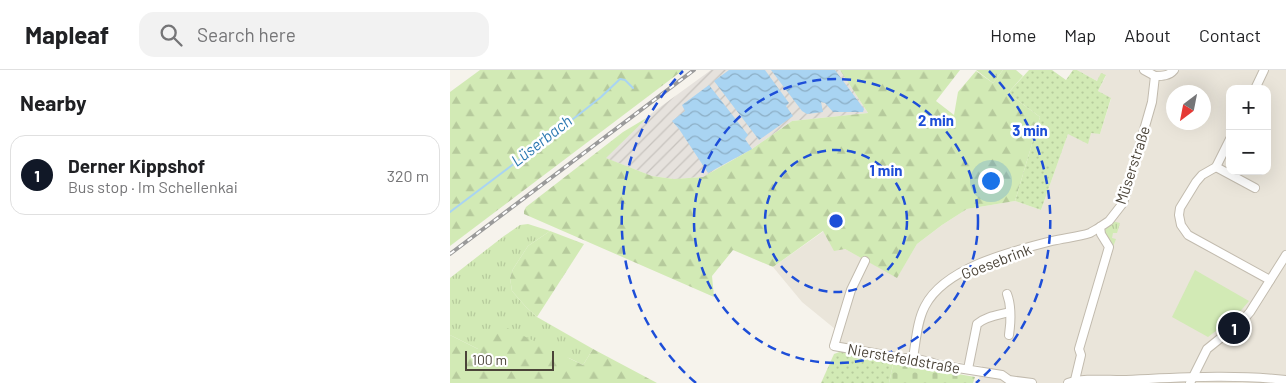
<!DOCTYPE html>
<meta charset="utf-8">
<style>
body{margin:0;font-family:Barlow,sans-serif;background:#f2f2f2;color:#202124}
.controls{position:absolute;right:15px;top:15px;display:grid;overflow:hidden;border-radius:10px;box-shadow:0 5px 20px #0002}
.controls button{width:45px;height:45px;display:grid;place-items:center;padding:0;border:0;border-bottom:1px solid #e0e0e0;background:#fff;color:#202124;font:25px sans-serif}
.compass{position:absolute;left:716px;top:15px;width:45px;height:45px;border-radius:50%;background:#fff;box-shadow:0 5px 20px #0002;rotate:212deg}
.scale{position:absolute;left:15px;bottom:12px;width:89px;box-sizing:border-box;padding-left:5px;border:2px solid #4b4439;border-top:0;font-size:14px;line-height:18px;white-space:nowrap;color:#4b4439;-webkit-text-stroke:4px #fff;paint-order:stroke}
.you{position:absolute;left:540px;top:110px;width:18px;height:18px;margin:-12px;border:4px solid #fff;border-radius:50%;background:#1a73e8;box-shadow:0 0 0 8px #1a73e833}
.badge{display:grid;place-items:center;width:32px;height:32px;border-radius:50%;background:#111827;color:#fff;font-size:16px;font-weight:700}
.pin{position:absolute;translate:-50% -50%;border:2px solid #fff;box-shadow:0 1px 5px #0006}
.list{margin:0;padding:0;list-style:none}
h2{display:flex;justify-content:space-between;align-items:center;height:65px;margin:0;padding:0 20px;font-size:21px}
h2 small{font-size:16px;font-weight:400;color:#757577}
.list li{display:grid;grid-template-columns:32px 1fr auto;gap:15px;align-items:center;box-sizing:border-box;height:80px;margin:0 10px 10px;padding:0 10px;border:1px solid #e0e0e0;border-radius:15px}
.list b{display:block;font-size:19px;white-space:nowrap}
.list p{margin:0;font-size:16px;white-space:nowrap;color:#757577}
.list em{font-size:16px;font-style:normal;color:#757577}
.icon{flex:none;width:28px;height:28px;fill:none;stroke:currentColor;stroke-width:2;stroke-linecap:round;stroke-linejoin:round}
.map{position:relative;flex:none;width:836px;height:313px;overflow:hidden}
header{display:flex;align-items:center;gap:30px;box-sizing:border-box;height:70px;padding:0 25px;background:#fff;border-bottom:1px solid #e0e0e0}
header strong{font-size:24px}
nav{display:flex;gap:28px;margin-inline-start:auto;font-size:18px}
.search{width:350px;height:45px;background:#f2f2f2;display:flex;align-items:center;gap:12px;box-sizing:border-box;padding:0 18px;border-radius:15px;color:#757577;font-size:19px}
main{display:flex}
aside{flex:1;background:#fff}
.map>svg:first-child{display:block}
.residential{fill:#eae5da;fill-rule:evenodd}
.industrial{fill:url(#industrial-furrows)}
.grass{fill:url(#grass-tufts)}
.forest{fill:url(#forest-firs)}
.cemetery{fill:url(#cemetery-stones)}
.park{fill:#d2eab5}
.garden{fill:url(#garden-dots)}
.water{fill:url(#water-waves)}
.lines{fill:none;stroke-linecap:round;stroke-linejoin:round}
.stream{stroke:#a9d4f2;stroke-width:2}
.minor-casing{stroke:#c2bbae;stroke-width:10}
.minor{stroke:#fff;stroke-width:8}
.rail-casing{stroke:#9a9a9a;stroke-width:4}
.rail{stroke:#fff;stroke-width:2;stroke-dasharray:5.5;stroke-linecap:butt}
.ring{fill:none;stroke:#1d4ed8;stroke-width:2.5;stroke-dasharray:9 6}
.labels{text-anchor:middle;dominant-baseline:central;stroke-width:5;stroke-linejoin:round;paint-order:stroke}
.street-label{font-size:15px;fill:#4b4439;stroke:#fff}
.water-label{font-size:16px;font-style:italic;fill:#2e7ab2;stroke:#fff}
.centre{fill:#1d4ed8;stroke:#fff;stroke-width:2.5}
.ring-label{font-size:15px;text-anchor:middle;font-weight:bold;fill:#1d4ed8;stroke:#fff;stroke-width:5;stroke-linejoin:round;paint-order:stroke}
</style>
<header>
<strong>Mapleaf</strong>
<div class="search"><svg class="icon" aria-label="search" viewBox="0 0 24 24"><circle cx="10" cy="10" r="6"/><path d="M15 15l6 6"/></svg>Search here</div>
<nav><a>Home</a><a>Map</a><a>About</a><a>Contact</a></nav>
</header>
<main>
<aside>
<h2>Nearby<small></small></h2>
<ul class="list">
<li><span class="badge">1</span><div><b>Derner Kippshof</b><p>Bus stop · Im Schellenkai</p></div><em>320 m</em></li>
</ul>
</aside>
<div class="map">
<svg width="836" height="313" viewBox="0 0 836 313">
<defs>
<pattern id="industrial-furrows" width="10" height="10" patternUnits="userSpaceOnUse" patternTransform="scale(1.25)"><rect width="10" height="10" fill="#e6e2dd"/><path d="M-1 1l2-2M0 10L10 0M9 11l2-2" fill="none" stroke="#c7c3be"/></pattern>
<pattern id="grass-tufts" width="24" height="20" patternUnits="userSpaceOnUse" patternTransform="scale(1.25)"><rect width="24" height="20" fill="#d2eab5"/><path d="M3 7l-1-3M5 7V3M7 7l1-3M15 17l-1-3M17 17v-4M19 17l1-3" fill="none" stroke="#b6ca9c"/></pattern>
<pattern id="forest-firs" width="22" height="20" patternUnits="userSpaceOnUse" patternTransform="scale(1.25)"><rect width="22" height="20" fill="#d2eab5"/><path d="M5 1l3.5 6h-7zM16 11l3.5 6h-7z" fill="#b6ca9c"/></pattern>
<pattern id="cemetery-stones" width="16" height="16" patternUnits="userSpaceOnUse" patternTransform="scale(1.25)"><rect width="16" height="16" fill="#d2eab5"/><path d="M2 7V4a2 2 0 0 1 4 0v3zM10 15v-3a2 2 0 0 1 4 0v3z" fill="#b6ca9c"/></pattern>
<pattern id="garden-dots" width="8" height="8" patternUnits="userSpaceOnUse" patternTransform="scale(1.25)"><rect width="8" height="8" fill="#d2eab5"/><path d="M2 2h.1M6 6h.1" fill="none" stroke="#b6ca9c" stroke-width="1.8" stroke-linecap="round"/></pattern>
<pattern id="water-waves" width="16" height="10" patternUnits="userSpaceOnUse" patternTransform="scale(1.25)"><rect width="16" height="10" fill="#a9d4f2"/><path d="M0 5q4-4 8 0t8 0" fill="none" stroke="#8caec5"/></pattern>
</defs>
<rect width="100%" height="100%" fill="#f6f3ec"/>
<path class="residential" d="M627,0h209v313h-308l4,-17 -144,-23 2,-10 -38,-31 -29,-35 51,-36 21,18 52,28 20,-33 25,-19 25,-16 48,-8 26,9 27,-76 23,-2 9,2 11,-35 -13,-8 8,-15 -9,5zM780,19h37v82h-37zM724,22h30v30h-30z"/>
<polygon class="industrial" points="261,0 390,0 418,43 342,51 302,79 253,107 224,109 202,106 155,88 202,43"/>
<g class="grass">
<polygon points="526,0 553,0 543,13"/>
<polygon points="662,151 670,153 667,163 663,163 662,168 666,169 663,177 660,176 654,161"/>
<polygon points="78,154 100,161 78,176 63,199 60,208 62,221 76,237 87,247 143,279 133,295 119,288 28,279 0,265 0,208 54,166 70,155"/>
</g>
<g class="forest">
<polygon points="30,0 233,0 0,176 0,22"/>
<polygon points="390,0 510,0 486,31 504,45 508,22 526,1 543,13 553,0 566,0 573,6 558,23 590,47 565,131 517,139 492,155 467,174 447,208 395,179 384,181 373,161 323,197 283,180 262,206 264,227 74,144 74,141 76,137 173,62 198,47 156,88 202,106 224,109 253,107 302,79 342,51 418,43"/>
<polygon points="100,161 134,174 87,247 76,237 62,221 60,208 63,199 78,176"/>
<polygon points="47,253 133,295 143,279 207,313 0,313 0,265 28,279"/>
</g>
<polygon class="cemetery" points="443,295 458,295 525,307 523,313 439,313"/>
<polygon class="park" points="745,200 799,231 787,245 758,267 722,247"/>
<g class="garden">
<polygon points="579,0 602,0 616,10 623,0 627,0 647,11 651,3 656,5 648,21 661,28 650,64 641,63 638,74 618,64 591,140 565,131 590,47 558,23"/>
<polygon points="392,281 444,290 439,313 371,313 384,284"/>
</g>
<g class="water">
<polygon points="279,0 315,0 339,33 336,36 343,46 309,70 264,11"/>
<polygon points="321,0 385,0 414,39 413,42 383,42 375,33 371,32 373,42 357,44 352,41"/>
<polygon points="259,15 298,65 295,69 302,79 258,103 229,59 222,51 235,41 232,35"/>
</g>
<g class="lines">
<polyline class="stream" points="0,142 127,46 151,27 170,9 175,10 183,18"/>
<defs>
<g id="minor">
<polyline points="694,0 705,6"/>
<path d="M705,6c7,0 14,0 19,-6"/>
<polyline points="805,19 814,0"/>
<polyline points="780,69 766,97 752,105 746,112 730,138 729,145 731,155 738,165 820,210"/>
<polyline points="766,97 805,118"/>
<polyline points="415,191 401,220 384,276 452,288 463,288 480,292 489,295 552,305 559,310 582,313"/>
<path d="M557,224c5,13 4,27 2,41"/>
<path d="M463,288c3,-17 4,-37 12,-52 20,-39 88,-55 127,-65 12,-3 26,-4 38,-8 3,-2 7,-4 10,-6"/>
<path d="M518,299l9,-45c9,-8 22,-9 33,-12"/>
<polyline points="625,310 631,285 629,279 659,177 651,164 650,157 659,151 673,133 702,32 705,6"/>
<path d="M618,313c13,-5 37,-3 53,-3 55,-2 110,-6 165,0"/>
<polyline points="740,313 757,279 793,250 800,242 836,185"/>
</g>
</defs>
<use href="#minor" class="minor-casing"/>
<use href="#minor" class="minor"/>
<defs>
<polyline id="rail" points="0,184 244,0"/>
</defs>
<use href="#rail" class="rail-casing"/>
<use href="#rail" class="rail"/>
</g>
<g class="ring">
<circle cx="386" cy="151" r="71"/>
<circle cx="386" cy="151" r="142"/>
<path d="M246 313A214 214 0 0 1 233 1M539 1A214 214 0 0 1 526 313"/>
</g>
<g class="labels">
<g class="street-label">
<text transform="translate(682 95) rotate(-72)">Müserstraße</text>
<text transform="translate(546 191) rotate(-21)">Goesebrink</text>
<text transform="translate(454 288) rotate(10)">Nierstefeldstraße</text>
</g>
<g class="water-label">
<text transform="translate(91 70) rotate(-38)">Lüserbach</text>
</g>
</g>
<circle cx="386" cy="151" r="8" class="centre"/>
<g class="ring-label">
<text x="486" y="56">2 min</text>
<text x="580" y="66">3 min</text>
<text x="436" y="106">1 min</text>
</g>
</svg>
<div class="controls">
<button>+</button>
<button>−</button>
</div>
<svg class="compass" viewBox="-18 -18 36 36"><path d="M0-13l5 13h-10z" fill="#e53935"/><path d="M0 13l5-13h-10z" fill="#757577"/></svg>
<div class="scale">100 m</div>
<div class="you"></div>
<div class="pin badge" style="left:784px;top:258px">1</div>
</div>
</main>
